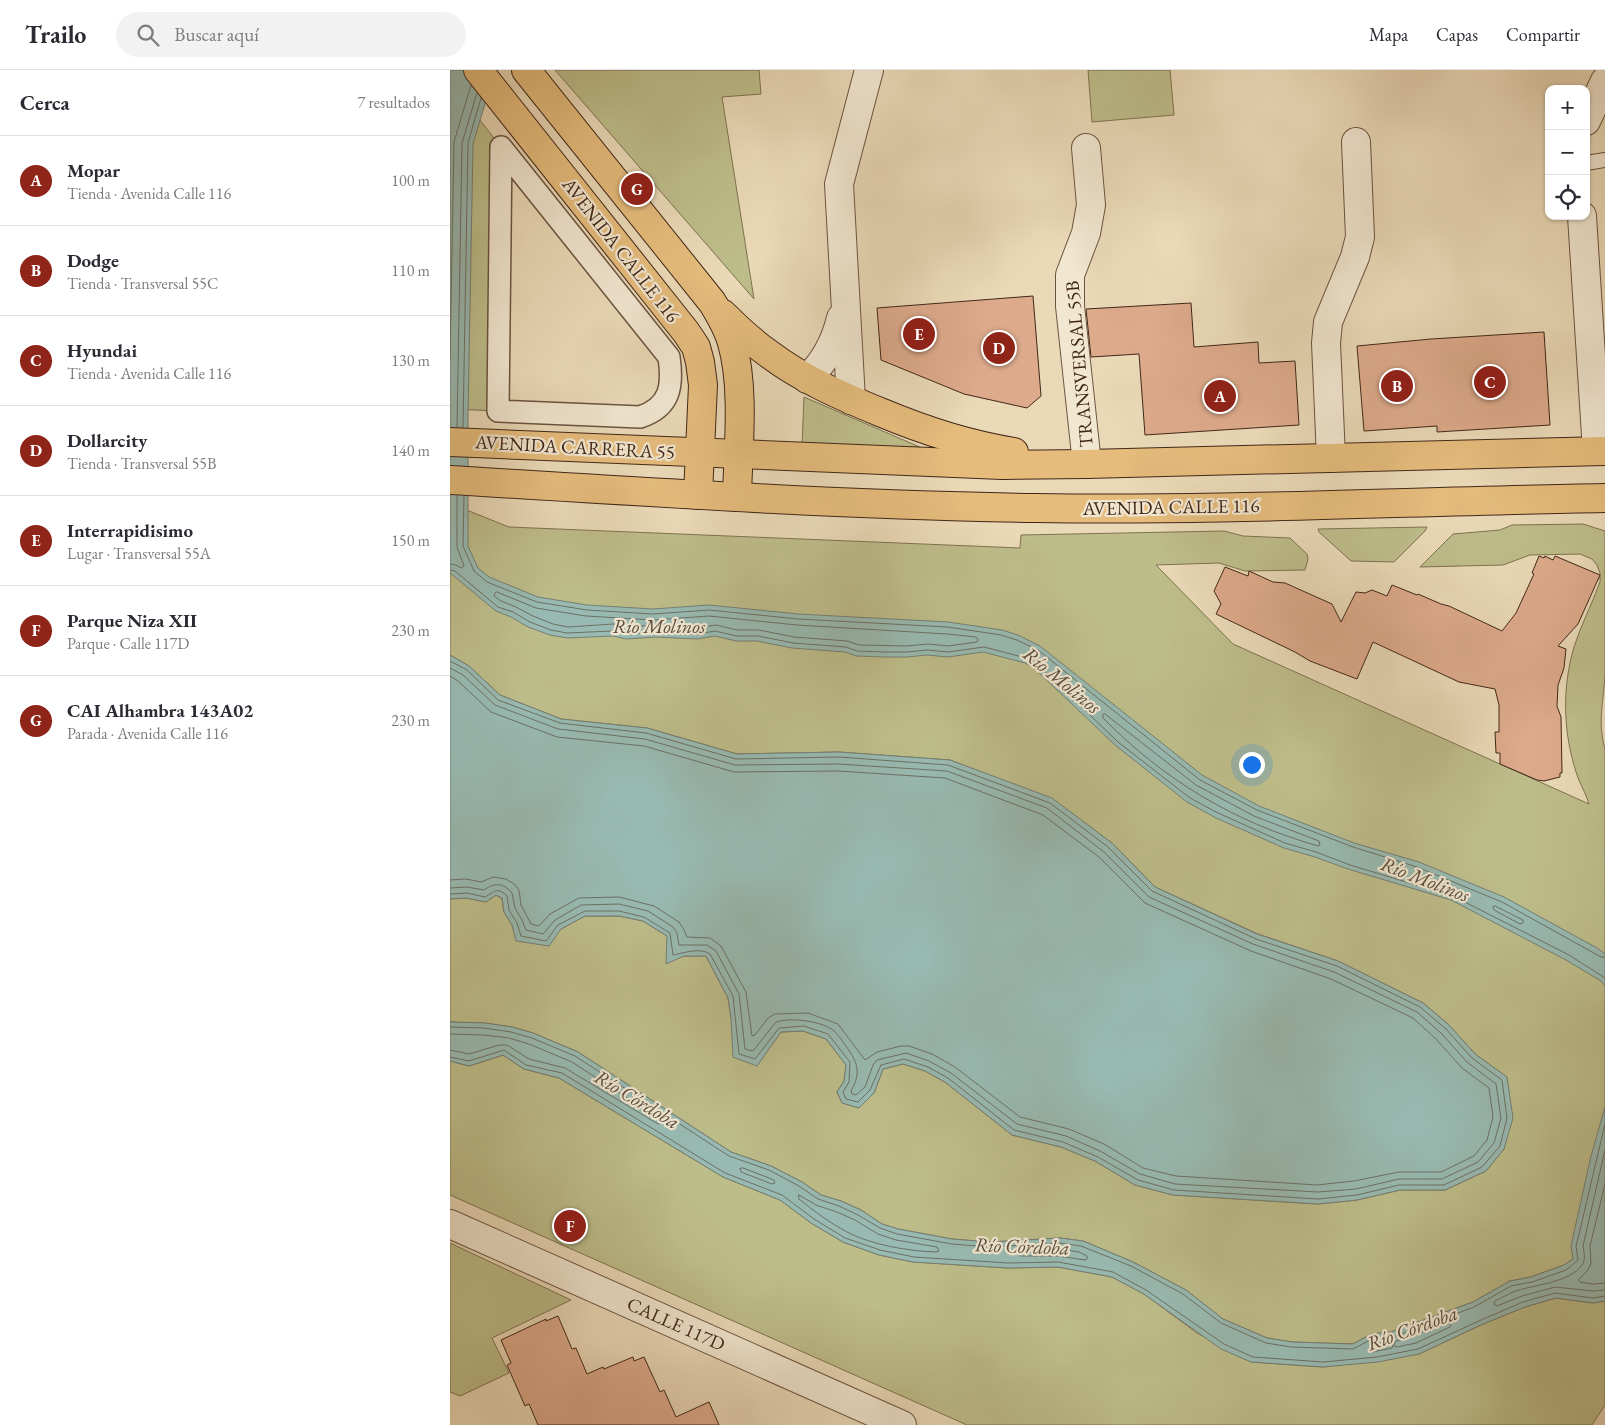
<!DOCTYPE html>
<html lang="es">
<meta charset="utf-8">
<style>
body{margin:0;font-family:"EB Garamond",serif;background:#f2f2f3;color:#2b2b33}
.controls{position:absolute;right:15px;top:15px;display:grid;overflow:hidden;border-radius:10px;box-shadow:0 1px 4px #0004}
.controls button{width:45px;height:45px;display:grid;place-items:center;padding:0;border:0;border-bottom:1px solid #e1e1e2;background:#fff;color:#2b2b33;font:25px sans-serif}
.you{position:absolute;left:801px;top:694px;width:18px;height:18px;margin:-12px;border:4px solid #fff;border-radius:50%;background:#1a73e8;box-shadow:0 0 0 8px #1a73e833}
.badge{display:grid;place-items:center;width:32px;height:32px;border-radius:50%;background:#8f2418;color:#fff;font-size:16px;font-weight:700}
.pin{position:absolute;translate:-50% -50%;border:2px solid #fff;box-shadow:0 1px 5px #0006}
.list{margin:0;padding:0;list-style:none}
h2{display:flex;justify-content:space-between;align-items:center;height:65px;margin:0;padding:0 20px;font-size:21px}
h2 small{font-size:16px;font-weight:400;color:#7c7c81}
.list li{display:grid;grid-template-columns:32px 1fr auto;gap:15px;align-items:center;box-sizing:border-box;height:90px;padding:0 20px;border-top:1px solid #e1e1e2}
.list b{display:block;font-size:19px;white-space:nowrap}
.list p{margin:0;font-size:16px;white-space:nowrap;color:#7c7c81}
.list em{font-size:16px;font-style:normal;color:#7c7c81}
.icon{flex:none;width:28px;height:28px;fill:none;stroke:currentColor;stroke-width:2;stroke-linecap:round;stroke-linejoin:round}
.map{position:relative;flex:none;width:1155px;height:1355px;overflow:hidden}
header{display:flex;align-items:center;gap:30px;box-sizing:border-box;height:70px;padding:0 25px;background:#fff;border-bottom:1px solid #e1e1e2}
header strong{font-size:24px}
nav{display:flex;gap:28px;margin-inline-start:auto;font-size:18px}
.search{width:350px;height:45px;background:#f2f2f3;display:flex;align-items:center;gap:12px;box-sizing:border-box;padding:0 18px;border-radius:28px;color:#7c7c81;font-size:19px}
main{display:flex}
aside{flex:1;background:#fff}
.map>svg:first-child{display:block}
.green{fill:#bdbd8a;stroke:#7f7251}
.water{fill:#98bab2;stroke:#757f74}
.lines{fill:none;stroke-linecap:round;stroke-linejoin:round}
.shore{stroke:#6c7065;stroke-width:1}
.building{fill:#ddaa8b;stroke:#412718}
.service-casing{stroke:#6b5440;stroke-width:16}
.pedestrian-casing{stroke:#6b5440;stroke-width:24}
.minor-casing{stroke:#6b5440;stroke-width:30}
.primary-casing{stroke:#412718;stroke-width:30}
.service{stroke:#f1e6d0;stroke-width:14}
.pedestrian{stroke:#f1e6d0;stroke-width:21}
.minor{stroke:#f1e6d0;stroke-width:28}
.primary{stroke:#e5bc7c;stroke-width:28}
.labels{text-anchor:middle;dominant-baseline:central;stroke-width:4.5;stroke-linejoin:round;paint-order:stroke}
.street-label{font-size:19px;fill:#412718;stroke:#f1e6d0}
.water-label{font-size:20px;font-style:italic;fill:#574c3e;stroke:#f1e6d0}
</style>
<header>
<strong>Trailo</strong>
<div class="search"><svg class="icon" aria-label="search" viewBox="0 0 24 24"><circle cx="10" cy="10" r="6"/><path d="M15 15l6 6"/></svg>Buscar aquí</div>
<nav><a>Mapa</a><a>Capas</a><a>Compartir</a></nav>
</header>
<main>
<aside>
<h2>Cerca<small>7 resultados</small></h2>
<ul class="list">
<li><span class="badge">A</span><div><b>Mopar</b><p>Tienda · Avenida Calle 116</p></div><em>100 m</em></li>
<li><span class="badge">B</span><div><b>Dodge</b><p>Tienda · Transversal 55C</p></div><em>110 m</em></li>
<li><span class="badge">C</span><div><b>Hyundai</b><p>Tienda · Avenida Calle 116</p></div><em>130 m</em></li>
<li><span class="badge">D</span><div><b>Dollarcity</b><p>Tienda · Transversal 55B</p></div><em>140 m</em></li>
<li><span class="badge">E</span><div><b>Interrapidisimo</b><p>Lugar · Transversal 55A</p></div><em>150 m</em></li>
<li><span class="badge">F</span><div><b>Parque Niza XII</b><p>Parque · Calle 117D</p></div><em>230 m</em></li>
<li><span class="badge">G</span><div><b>CAI Alhambra 143A02</b><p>Parada · Avenida Calle 116</p></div><em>230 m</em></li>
</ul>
</aside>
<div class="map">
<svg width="1155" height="1355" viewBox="0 0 1155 1355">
<rect width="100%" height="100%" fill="#ead9b7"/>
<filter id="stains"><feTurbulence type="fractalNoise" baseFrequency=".004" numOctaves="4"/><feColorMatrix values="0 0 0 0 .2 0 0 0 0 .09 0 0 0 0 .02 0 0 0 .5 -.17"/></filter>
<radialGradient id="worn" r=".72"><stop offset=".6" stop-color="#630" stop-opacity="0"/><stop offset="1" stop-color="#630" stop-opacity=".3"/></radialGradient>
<g class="green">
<polygon points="105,0 309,0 311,24 272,27 304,229"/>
<polygon points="638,0 720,0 724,45 642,52"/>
<polygon points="0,12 51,77 48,341 0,339"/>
<polygon points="354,327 479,381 352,376"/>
<path d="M0,441h19l40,16 511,21 1,-13 203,-4 19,5 47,2 17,16 1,5 -3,11 -60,1 -26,-8 -63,2 77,79 356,160c-3,-11 -10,-21 -13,-32 -13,-41 -14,-84 -2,-125 7,-22 18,-43 26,-65v-9l-3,-8 -5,-6 -12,-5 -50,1 -27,10 -83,2 33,-33 47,-4 12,-5 71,-1 22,7c0,47 0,95 0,142 -1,28 -8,47 0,76v512l-32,-2 -9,6 -33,12 -21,4 -37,21 -82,30 -20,2 -18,10 -61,-2 -25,-4 -44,-19 -37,-29 -53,-28 -50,-21 -23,-3 -70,4 -38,-3 -54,-10 -16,-5 -21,-14 -20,-9 -20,-6 -19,-13 -31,-16 -40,-14 -153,-100 -45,-19 -21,-6 -27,-4 -35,-1v-123l16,-1 20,4 10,-7 6,4 2,13 8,13 5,16 44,-12 24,-13h34l24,5 24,15 17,20h22l22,42 3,20 26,47 24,-33 22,-1 23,8 20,26 -2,16 -7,11 5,11 17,5 15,-15 9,-24 20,-5 22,7 20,11 67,53 49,12 34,14 40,24 38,10 145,9 39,-4 43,-10h45l41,-19 18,-22 3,-72 -32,-23 -26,-29 -26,-22 -85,-42 -80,-27 -103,-47 -43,-44 -60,-44 -102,-39 -111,-8 -102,2 -90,-26 -86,-9 -61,-24 -31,-29 -19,-11z"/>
<polygon points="977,457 975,461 944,492 901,491 869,462 868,459"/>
<polygon points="53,985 74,999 109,1008 273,1107 330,1130 361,1153 393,1172 429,1185 463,1192 558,1198 608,1197 662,1207 694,1224 747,1263 801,1292 873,1297 969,1284 1033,1254 1075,1237 1106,1228 1143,1233 1155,1231 1155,1335 1142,1355 517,1355 0,1125 0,991 19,996"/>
<polygon points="0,1173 121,1230 42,1268 59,1303 10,1326 0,1322"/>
</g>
<g class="water">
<polygon points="0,0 45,0 23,74 18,345 18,476 28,498 39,507 88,527 137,535 203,539 259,535 348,544 498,552 552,560 568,565 590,576 752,705 809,736 904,773 969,792 1054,827 1147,878 1155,884 1155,916 1151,911 1116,890 1001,830 898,799 865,787 834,778 766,748 737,732 665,675 584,598 575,593 533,582 498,587 477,585 457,587 434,587 406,586 395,582 342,578 307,571 286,571 265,566 247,569 206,567 176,569 163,566 117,568 100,565 78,557 61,547 46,541 0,503"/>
<polygon points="0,585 19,596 50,625 111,649 197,658 287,684 389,682 500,690 602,728 662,773 705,817 807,864 888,891 973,933 999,955 1025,984 1057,1007 1063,1048 1054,1079 1036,1101 995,1120 950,1120 907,1130 868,1134 723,1125 685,1115 645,1091 611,1077 562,1065 495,1012 475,1001 453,994 433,999 424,1023 409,1038 392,1033 387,1022 394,1011 396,995 376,969 353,961 331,962 307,996 283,987 281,948 278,928 256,886 234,886 216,894 217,866 193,851 169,846 135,846 111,859 99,876 66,871 62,855 54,842 52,828 46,825 36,832 16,828 0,829"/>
<polygon points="0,952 35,953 62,957 83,963 128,982 281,1082 321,1096 352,1112 371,1125 391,1131 411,1140 432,1154 448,1159 502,1169 540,1172 610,1168 633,1171 683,1192 736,1220 773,1249 817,1268 842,1272 903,1274 921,1264 941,1262 1023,1232 1060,1211 1081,1207 1114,1195 1123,1189 1121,1176 1141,1086 1155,1037 1155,1231 1143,1233 1106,1228 1075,1237 1033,1254 969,1284 928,1292 873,1297 801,1292 771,1279 694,1224 662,1207 608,1197 558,1198 463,1192 429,1185 393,1172 361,1153 330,1130 273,1107 109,1008 74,999 53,985 19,996 0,991"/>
</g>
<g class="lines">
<g class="shore">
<polyline points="0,290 4,72 21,15"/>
<polyline points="7,357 12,73 27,23"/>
<polyline points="13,358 18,73 31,28"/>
<polyline points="14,426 13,476 24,501 37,512 87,532 137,540 203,544 259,540 348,549 498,557 551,565 567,570 588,580 750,710 807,740 903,777 967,797 1052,832 1151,887 1155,887"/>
<polyline points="0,494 6,495 11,498 14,496 7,477 7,425"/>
<polyline points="0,500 5,501 48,537 63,542 80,552 101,560 117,563 163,561 177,564 205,562 247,564 265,561 287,566 308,566 343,573 396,577 407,581 434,582 457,582 477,580 498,582 534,577 576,588 588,595 668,672 740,728 768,743 835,773 866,782 900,795 1003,826 1119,885 1155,908"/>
<polygon points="47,522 86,538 136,546 203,550 259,546 347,555 497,564 526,567 528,570 527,572 498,576 478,574 457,576 409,575 397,571 344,567 309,560 287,560 266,555 247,558 205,555 177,557 163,554 118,557 103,554 83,546 66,537 51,531 44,526 45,523"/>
<path d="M0,591l17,9 31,30 62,23 86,10 90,26 103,-2 109,8 102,38 58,44 44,44 104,48 81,27 83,41 26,22 26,29 30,22 5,38 -7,28 -18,21 -38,18h-45l-42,10 -39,4 -144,-9 -36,-10 -40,-23 -35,-15 -49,-12 -66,-52 -20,-11 -24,-8 -23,6 -11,25 -12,12 -12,-3 -3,-7 6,-10 1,-20 -22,-28 -24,-8 -25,2 -24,31 -16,-5 -6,-58 -23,-42c-10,-7 -26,-1 -37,1l-3,-22 -26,-16 -25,-6h-34l-27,14 -12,16 -25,-5 -4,-13 -8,-13 -2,-14c-11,-10 -12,-4 -22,1l-18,-4 -17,1"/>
<path d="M0,598l13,7 32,30 63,24 87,10 90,26 103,-1 109,7 100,37 57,44 45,45 104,47 81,28 83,40 24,21 26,29 29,22 5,34 -7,25 -16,19 -36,17h-43l-43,10 -38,3 -143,-8 -35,-10 -40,-23 -34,-15 -49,-12 -66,-51 -22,-12 -23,-8 -29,7 -4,5 -8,22 -9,8 -4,-1 -1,-3c12,-21 5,-31 -8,-49 -3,-4 -6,-9 -10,-12 -12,-9 -43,-13 -57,-8l-23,29 -8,-2 -6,-55 -23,-43 -9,-6h-28l-2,-12 -4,-6 -25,-16 -29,-7 -38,1 -26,15 -12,14 -17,-4 -4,-10 -7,-12 -3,-15c-9,-11 -18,-10 -28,-3l-17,-3 -17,1"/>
<polyline points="0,606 8,611 41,642 107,667 194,676 284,702 388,701 495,708 593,745 649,787 695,833 801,881 881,909 963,948 986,969 1012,998 1039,1018 1043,1047 1037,1070 1024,1086 991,1102 949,1102 904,1111 867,1115 726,1106 693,1098 654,1074 619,1059 570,1047 505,997 482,984 459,976 451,976 427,982 415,990 388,954 358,943 325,944 318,948 305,965 302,966 296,922 271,876 260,868 237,867 233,858 229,852 204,836 169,827 129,828 100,844 89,856 81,854 71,835 69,820 64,814 56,809 43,807 31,812 16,809 0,810"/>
<path d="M655,644l91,71 58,31 65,25 1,4 -2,1c-84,-24 -154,-66 -215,-128v-3z"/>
<polygon points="1045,836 1073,850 1073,853 1070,854 1044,840 1043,837"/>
<polyline points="0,957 34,958 61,962 82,968 125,986 279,1086 319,1100 349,1116 368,1129 389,1136 408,1145 430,1158 447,1164 502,1174 540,1177 609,1173 631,1176 681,1196 733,1224 771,1253 816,1273 841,1277 903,1279 922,1269 943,1267 965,1259 1024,1237 1061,1216 1082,1212 1116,1200 1128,1190 1126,1176 1130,1160 1155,1054"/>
<polyline points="0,964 34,965 59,968 79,974 122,992 211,1050 212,1053 208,1054 115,998 79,989 57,975 49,975 19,984 0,980"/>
<polyline points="0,987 19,991 54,980 76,995 112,1003 275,1103 332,1125 364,1149 395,1168 430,1180 464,1187 558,1193 608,1192 663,1202 696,1220 774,1274 803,1287 873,1292 927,1287 968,1279 1031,1250 1073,1232 1105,1223 1143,1228 1155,1226"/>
<path d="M1155,1080l-22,96c1,6 3,14 -1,19 -12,18 -51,20 -69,27 -6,3 -12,6 -18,9l-1,3 3,2 25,-10 33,-9 38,4 12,-1"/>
<polygon points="293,1098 324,1110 325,1113 322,1114 291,1102 290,1099"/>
<polyline points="1155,1114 1140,1176 1141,1194 1137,1201 1128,1210 1130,1212 1143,1214 1155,1213"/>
<path d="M349,1125l17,10 21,7 18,8 23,14 18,6 41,7 2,4 -3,1c-28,-1 -64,-7 -89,-20 -17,-9 -33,-21 -48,-33z"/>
<polygon points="609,1179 629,1182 637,1186 637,1189 635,1190 608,1186 571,1186 568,1184 570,1182"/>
<polygon points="998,1253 1001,1254 1000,1257 966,1273 947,1277 944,1276 945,1272"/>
<polygon points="941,1273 943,1275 942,1278 922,1282 919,1280 920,1277 924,1275"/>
</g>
</g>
<g class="building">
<polygon points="583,226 591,326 577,338 514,324 431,290 427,238"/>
<polygon points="741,233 744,277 808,272 809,293 845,291 849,355 695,365 689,284 641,287 636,239"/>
<polygon points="1094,262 1100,355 987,362 987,356 914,361 907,276 981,269"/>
<polygon points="1089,486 1094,488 1095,486 1103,490 1105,486 1150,505 1128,554 1108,576 1116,579 1114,598 1108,615 1107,636 1111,647 1112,703 1110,703 1110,707 1094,711 1087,710 1050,694 1050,683 1046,683 1045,662 1049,662 1049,635 1045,619 1009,612 923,572 907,609 860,591 845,582 766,544 771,534 764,521 775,497 798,506 799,501 823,512 835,513 882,534 891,552 906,522 915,523 922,520 937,526 942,515 967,525 968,524 991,534 999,536 1052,561 1066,543 1084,504 1082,503"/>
<polygon points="108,1246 122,1279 126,1278 137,1304 153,1297 154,1299 183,1287 184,1291 194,1287 210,1322 214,1320 226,1347 259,1332 269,1355 88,1355 79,1334 75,1336 57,1295 61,1293 51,1270 96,1249 96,1251"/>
</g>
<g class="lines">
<defs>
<polyline id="service" points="1136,93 1155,90"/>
<path id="pedestrian" d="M51,77l168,210c4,28 2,50 -29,60l-142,-6z"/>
<g id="minor">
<polyline points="1136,51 1155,11"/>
<polyline points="636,78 641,135 636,163 620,205 620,236 637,394"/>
<polyline points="1132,146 1147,381"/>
<path d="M357,309c18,-17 28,-36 34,-61"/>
<polyline points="401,330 389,114 419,0"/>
<polyline points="881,388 876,273 878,252 905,187 910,167 906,72"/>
<polyline points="0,1154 452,1355"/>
</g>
<g id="primary">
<polyline points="28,0 236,262 246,277 250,292 253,315 248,425"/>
<path d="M76,0l186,232c8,13 16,26 20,41 13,45 6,107 5,154"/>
<path d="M273,244c14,14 29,28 46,40 33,25 72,42 111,58 43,18 88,33 134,40"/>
<polyline points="0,372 552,395 637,394 1155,381"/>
<path d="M0,410c195,12 390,25 586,28 190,3 379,-7 569,-10"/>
</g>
</defs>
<use href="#service" class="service-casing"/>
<use href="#pedestrian" class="pedestrian-casing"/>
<use href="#minor" class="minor-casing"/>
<use href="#primary" class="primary-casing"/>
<use href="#service" class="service"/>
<use href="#pedestrian" class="pedestrian"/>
<use href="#minor" class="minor"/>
<use href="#primary" class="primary"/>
</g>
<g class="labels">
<g class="street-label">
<text transform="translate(171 180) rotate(52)">AVENIDA CALLE 116</text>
<text transform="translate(629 294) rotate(-95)">TRANSVERSAL 55B</text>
<text transform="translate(125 377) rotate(3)">AVENIDA CARRERA 55</text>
<text transform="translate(721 437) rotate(-1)">AVENIDA CALLE 116</text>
<text transform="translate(226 1254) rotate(24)">CALLE 117D</text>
</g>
<g class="water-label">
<text x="209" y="556">Río Molinos</text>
<text transform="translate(612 610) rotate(39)">Río Molinos</text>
<text transform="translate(975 809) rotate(21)">Río Molinos</text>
<text transform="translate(187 1029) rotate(31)">Río Córdoba</text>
<text transform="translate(572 1176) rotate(2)">Río Córdoba</text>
<text transform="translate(962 1258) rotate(-20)">Río Córdoba</text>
</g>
</g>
<rect width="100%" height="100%" filter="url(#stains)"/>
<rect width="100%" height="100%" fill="url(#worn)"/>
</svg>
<div class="controls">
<button>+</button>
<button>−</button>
<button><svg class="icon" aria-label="locate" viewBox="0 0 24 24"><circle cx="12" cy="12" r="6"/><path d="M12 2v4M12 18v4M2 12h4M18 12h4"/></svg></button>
</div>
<div class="you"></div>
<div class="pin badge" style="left:770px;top:326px">A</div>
<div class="pin badge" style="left:947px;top:316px">B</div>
<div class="pin badge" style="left:1040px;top:312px">C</div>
<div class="pin badge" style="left:549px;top:278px">D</div>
<div class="pin badge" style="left:469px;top:264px">E</div>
<div class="pin badge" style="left:120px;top:1156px">F</div>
<div class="pin badge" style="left:187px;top:119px">G</div>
</div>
</main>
